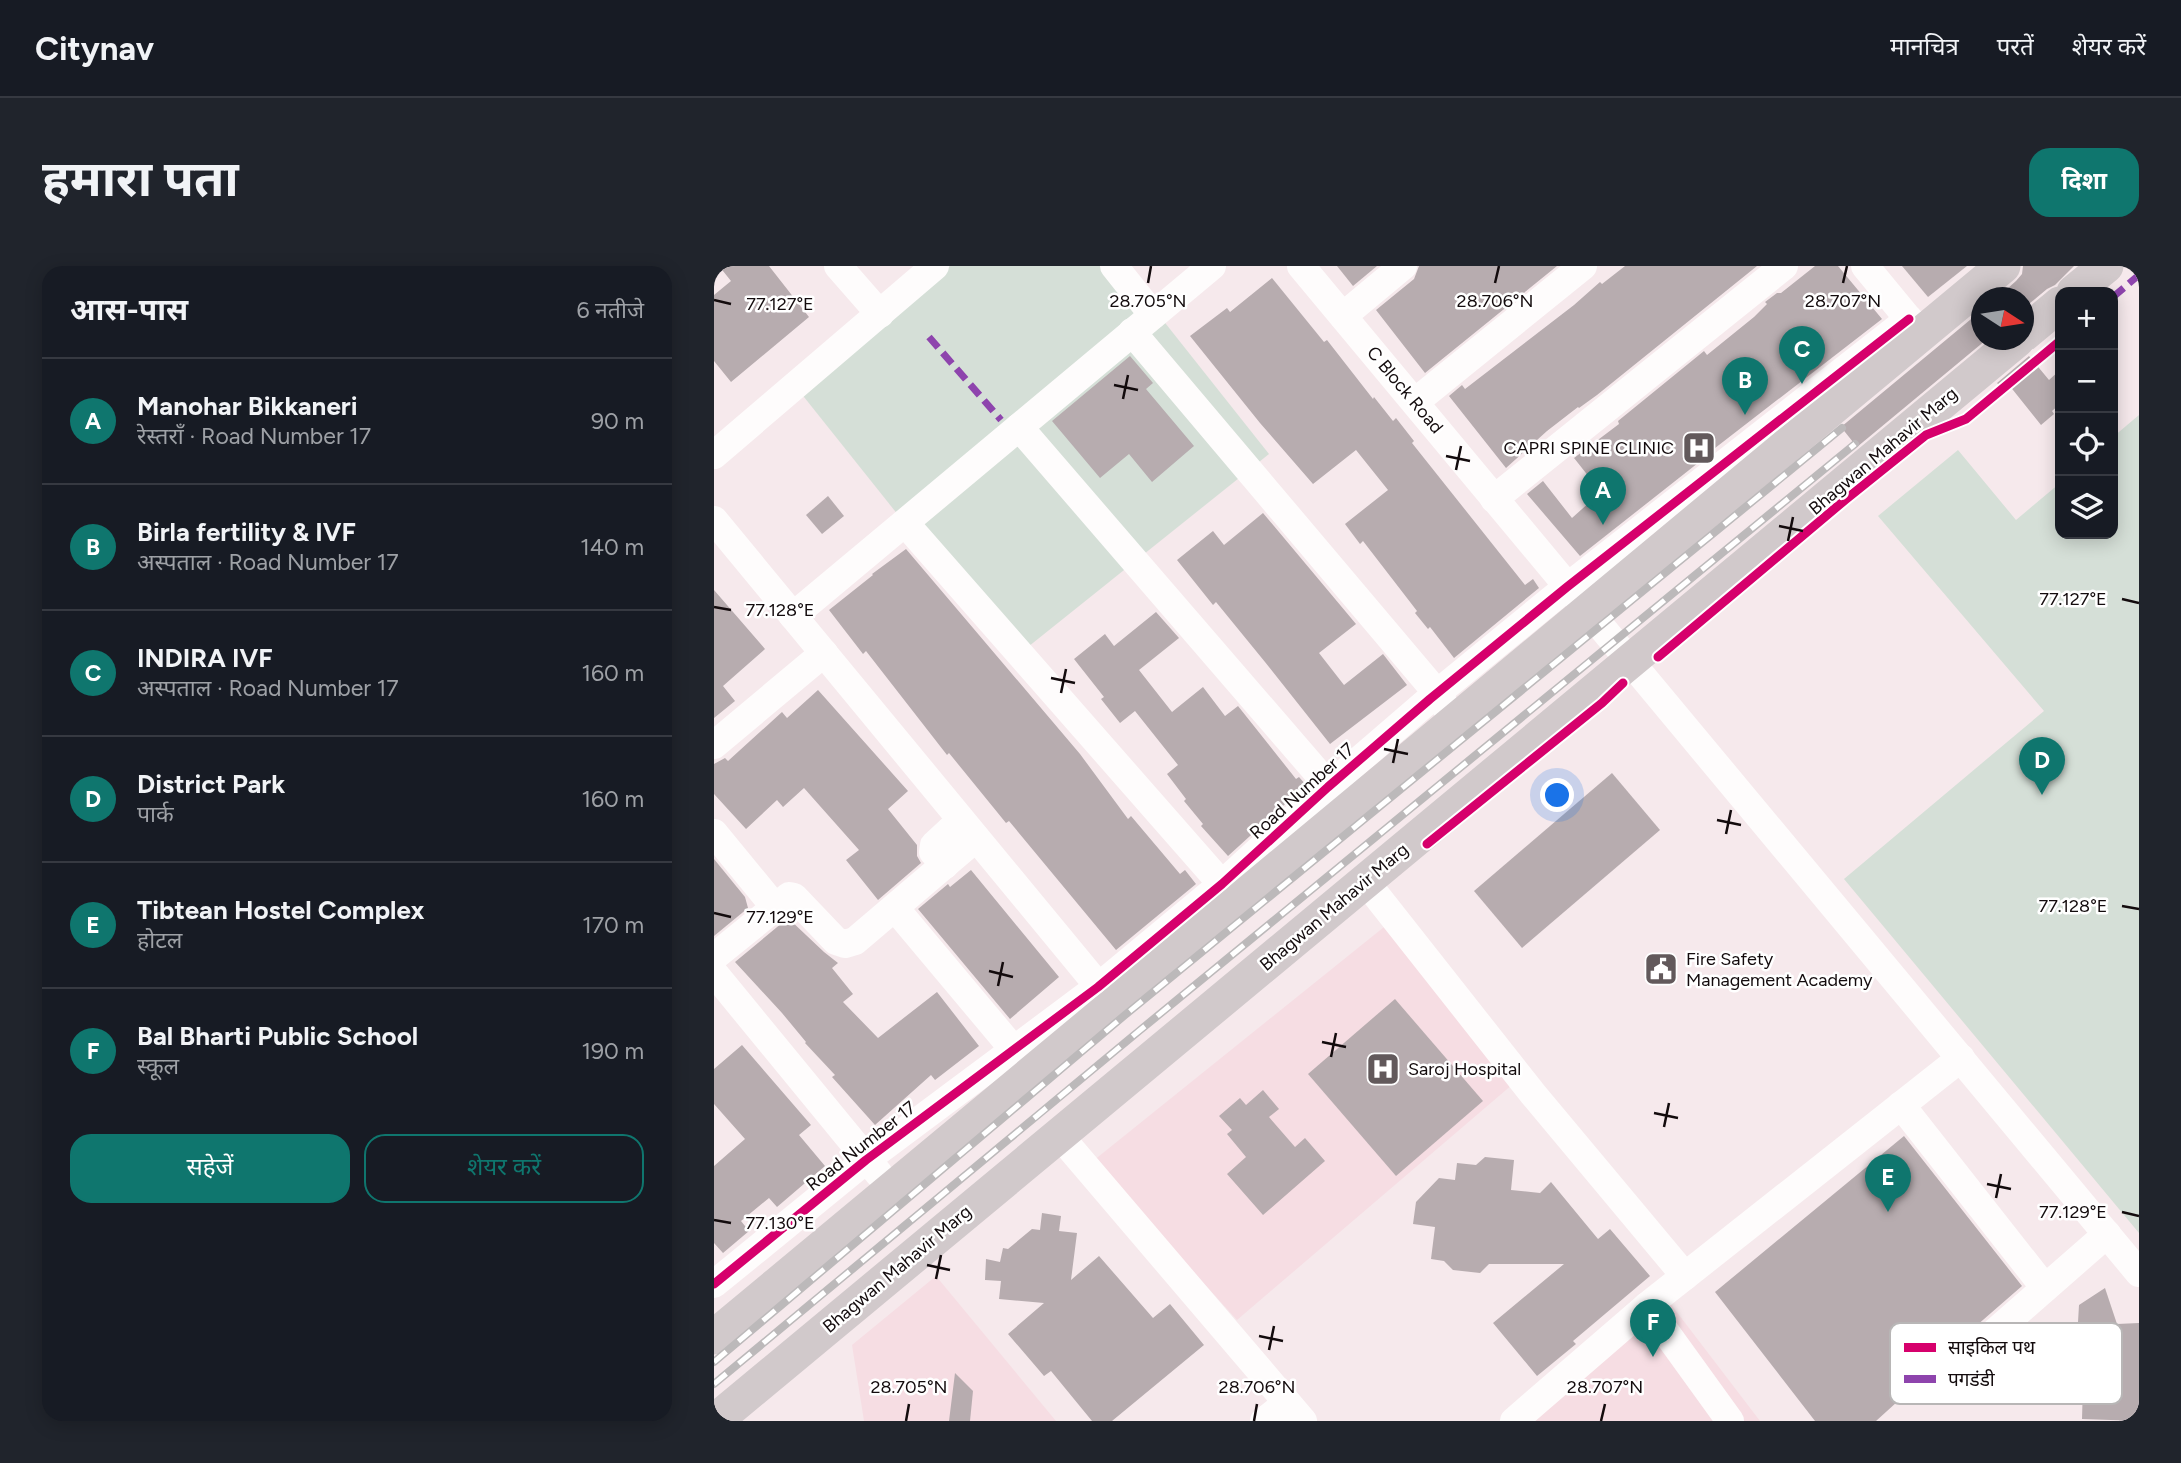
<!DOCTYPE html>
<html lang="hi">
<meta charset="utf-8">
<style>
body{margin:0;font-family:Figtree,"Noto Sans Devanagari",sans-serif;background:#20242c;color:#f1f3f6}
.controls{position:absolute;right:21px;top:21px;display:grid;overflow:hidden;border-radius:14px;box-shadow:0 4px 18px #0003}
.controls button{width:63px;height:63px;display:grid;place-items:center;padding:0;border:0;border-bottom:2px solid #363941;background:#171b24;color:#f1f3f6;font:35px sans-serif}
.compass{position:absolute;left:1257px;top:21px;width:63px;height:63px;border-radius:50%;background:#171b24;box-shadow:0 4px 18px #0003;rotate:102deg}
.you{position:absolute;left:844px;top:530px;width:24px;height:24px;margin:-18px;border:5px solid #fff;border-radius:50%;background:#1a73e8;box-shadow:0 0 0 10px #1a73e833}
.badge{display:grid;place-items:center;width:46px;height:46px;border-radius:50%;background:#0f766e;color:#fff;font-size:23px;font-weight:700}
.pin{position:absolute;translate:-50% -58px;filter:drop-shadow(0 2px 4px #0008)}
.pin::after{content:'';position:absolute;top:37px;width:24px;height:21px;background:inherit;clip-path:polygon(0 0,100% 0,50% 100%)}
.list{margin:0;padding:0;list-style:none}
h2{display:flex;justify-content:space-between;align-items:center;height:91px;margin:0;padding:0 28px;font-size:30px}
h2 small{font-size:23px;font-weight:400;color:#9ea1a6}
.list li{display:grid;grid-template-columns:46px 1fr auto;gap:21px;align-items:center;box-sizing:border-box;height:126px;padding:0 28px;border-top:2px solid #363941}
.list b{display:block;font-size:26px;white-space:nowrap}
.list p{margin:0;font-size:23px;white-space:nowrap;color:#9ea1a6}
.list em{font-size:23px;font-style:normal;color:#9ea1a6}
.actions{display:flex;gap:14px;padding:21px 28px}
.actions a{flex:1;padding:16px 0;border:2px solid #0f766e;border-radius:21px;text-align:center;font-size:24px;color:#0f766e}
.actions .main{background:#0f766e;color:#fff}
.icon{flex:none;width:38px;height:38px;fill:none;stroke:currentColor;stroke-width:2;stroke-linecap:round;stroke-linejoin:round}
.map{position:relative;flex:none;width:1425px;height:1155px;overflow:hidden;border-radius:21px}
header{display:flex;align-items:center;gap:42px;box-sizing:border-box;height:98px;padding:0 35px;background:#171b24;border-bottom:2px solid #363941}
header strong{font-size:33px}
nav{display:flex;gap:38px;margin-inline-start:auto;font-size:24px}
.intro{display:flex;align-items:center;justify-content:space-between;box-sizing:border-box;height:168px;padding:0 42px}
h1{margin:0;font-size:49px}
.button{padding:18px 32px;border-radius:21px;background:#0f766e;color:#fff;font-size:24px;font-weight:700}
main{display:flex;gap:42px;padding:0 42px}
aside{flex:1;background:#171b24;border-radius:21px;box-shadow:0 4px 18px #0003}
.map>svg:first-child{display:block}
.built{fill:#f6dde3}
.green{fill:#d5dfd7}
.building{fill:#b7acaf}
.lines{fill:none;stroke-linecap:round;stroke-linejoin:round}
.minor{stroke:#fefcfc;stroke-width:28}
.major{stroke:#d1c9cb;stroke-width:35}
.rail-casing{stroke:#bcb9ba;stroke-width:8}
.rail{stroke:#fff;stroke-width:5;stroke-dasharray:16;stroke-linecap:butt}
.quiet{stroke:#8e44ad;stroke-width:7;stroke-dasharray:14 7;stroke-linecap:butt}
.cycleway-casing{stroke:#fff;stroke-width:13}
.cycleway{stroke:#d6006c;stroke-width:9}
.ticks{fill:none;stroke:#130b0d;stroke-width:2.5}
.labels{text-anchor:middle;dominant-baseline:central;stroke-width:5;stroke-linejoin:round;paint-order:stroke}
.street-label{font-size:18px;fill:#130b0d;stroke:#fff}
.poi-label{font-size:18px;fill:#130b0d;stroke:#fff;text-anchor:start}
.key{fill:#fff;stroke:#b8b6b6;stroke-width:2}
.key-label{font-size:19px;fill:#130b0d}
.ticks-label{font-size:18px;text-anchor:middle;fill:#130b0d;stroke:#fff;stroke-width:5;stroke-linejoin:round;paint-order:stroke}
</style>
<header>
<strong>Citynav</strong>
<nav><a>मानचित्र</a><a>परतें</a><a>शेयर करें</a></nav>
</header>
<div class="intro"><h1>हमारा पता</h1><a class="button">दिशा</a></div>
<main>
<aside>
<h2>आस-पास<small>6 नतीजे</small></h2>
<ul class="list">
<li><span class="badge">A</span><div><b>Manohar Bikkaneri</b><p>रेस्तराँ · Road Number 17</p></div><em>90 m</em></li>
<li><span class="badge">B</span><div><b>Birla fertility &amp; IVF</b><p>अस्पताल · Road Number 17</p></div><em>140 m</em></li>
<li><span class="badge">C</span><div><b>INDIRA IVF</b><p>अस्पताल · Road Number 17</p></div><em>160 m</em></li>
<li><span class="badge">D</span><div><b>District Park</b><p>पार्क</p></div><em>160 m</em></li>
<li><span class="badge">E</span><div><b>Tibtean Hostel Complex</b><p>होटल</p></div><em>170 m</em></li>
<li><span class="badge">F</span><div><b>Bal Bharti Public School</b><p>स्कूल</p></div><em>190 m</em></li>
</ul>
<div class="actions"><a class="main">सहेजें</a><a>शेयर करें</a></div>
</aside>
<div class="map">
<svg width="1425" height="1155" viewBox="0 0 1425 1155">
<rect width="100%" height="100%" fill="#f6e9ec"/>
<g class="built">
<polygon points="675,657 799,818 523,1054 379,895"/>
<polygon points="222,1010 342,1155 150,1155 138,1079"/>
<polygon points="949,1028 1046,1155 813,1155"/>
</g>
<g class="green">
<polygon points="236,0 406,0 555,188 299,393 86,126"/>
<polygon points="1425,149 1425,967 1130,613 1330,445 1164,250 1244,184 1302,254 1346,217 1346,268 1399,268 1399,171"/>
</g>
<g class="building">
<polygon points="5,0 55,0 95,51 17,116 0,95 0,29 17,15"/>
<polygon points="623,0 663,0 639,20"/>
<polygon points="705,0 843,0 711,107 662,44 700,13"/>
<polygon points="911,0 1043,0 883,129 865,142 864,141 833,165 792,202 735,130 748,119 751,123 860,39 886,16 888,18"/>
<polygon points="1101,0 1124,0 1168,53 983,196 984,197 866,290 813,228 829,215 858,252 887,226 860,192 905,158 904,155 990,85 993,89 1040,51 1053,38 1051,36 1063,27 1067,27"/>
<polygon points="1188,0 1253,0 1214,31"/>
<polygon points="1309,0 1360,0 1341,19 1333,23 1310,42 1310,32 1283,32 1302,15 1308,8"/>
<polygon points="558,12 610,76 613,74 659,133 660,131 679,155 682,152 700,175 698,177 811,319 819,313 825,322 740,392 716,361 714,363 701,347 703,345 649,275 646,278 631,258 674,224 642,184 599,218 546,157 476,70 513,42 516,46"/>
<polygon points="1268,44 1268,74 1272,74 1143,181 1127,161"/>
<polygon points="416,90 439,117 432,123 480,180 438,216 415,188 386,212 338,155"/>
<polygon points="1315,90 1335,114 1346,104 1346,138 1338,145 1340,148 1327,159 1291,114 1285,119 1283,117"/>
<polygon points="114,230 130,250 108,268 92,249"/>
<polygon points="549,247 642,358 605,387 630,419 669,388 693,419 616,478 551,396 502,336 499,339 463,294 499,265 510,279"/>
<polygon points="192,283 366,488 414,553 417,550 466,608 471,604 482,618 402,684 295,555 292,557 235,487 233,489 152,385 149,388 115,344 159,309 158,308"/>
<polygon points="0,324 51,383 9,420 21,435 0,452"/>
<polygon points="442,346 465,372 425,404 458,446 489,421 511,450 524,440 582,513 585,511 592,519 514,590 487,560 489,558 470,535 472,533 453,508 464,499 421,445 406,457 387,433 390,431 360,393 391,368 400,380"/>
<polygon points="104,424 194,525 174,543 203,579 203,590 207,597 164,634 132,594 145,584 90,522 69,541 63,534 32,563 0,528 0,498 11,492 14,495 68,446 73,452"/>
<polygon points="898,507 946,564 808,682 760,625"/>
<polygon points="0,593 31,631 34,642 0,670"/>
<polygon points="257,604 345,711 296,753 204,643 234,618 236,621"/>
<polygon points="74,652 110,686 124,697 118,702 139,728 129,736 164,772 223,726 265,780 221,814 217,809 161,859 118,811 121,809 91,777 92,776 68,747 21,696"/>
<polygon points="681,733 769,835 682,910 594,808"/>
<polygon points="28,779 97,859 85,869 111,900 63,941 55,932 27,955 35,965 9,987 0,977 0,900 31,873 0,838 0,803"/>
<polygon points="549,824 565,843 555,851 581,881 591,872 611,895 549,949 513,908 532,891 513,868 518,864 505,850 526,832 532,839"/>
<polygon points="1190,870 1308,1020 1231,1087 1226,1097 1162,1155 1101,1155 1001,1026"/>
<polygon points="771,891 800,894 797,924 826,927 837,916 884,973 896,963 936,1010 859,1075 862,1078 823,1110 779,1057 850,998 775,998 766,1007 739,1004 730,995 717,993 721,961 699,958 702,936 725,912 741,914 743,897 762,899"/>
<polygon points="328,947 347,950 345,965 363,967 357,1014 385,990 439,1052 456,1038 490,1079 398,1155 378,1155 337,1105 330,1110 294,1068 330,1037 285,1033 287,1015 271,1014 272,993 286,996 289,982 294,983 318,963 326,964"/>
<polygon points="1391,1022 1403,1058 1425,1057 1425,1155 1368,1153 1369,1117 1319,1115 1320,1098 1332,1099 1334,1076 1350,1060 1364,1056 1365,1039"/>
<polygon points="241,1107 259,1125 256,1155 235,1155"/>
</g>
<g class="lines">
<g class="minor">
<polyline points="124,0 166,48"/>
<polyline points="400,0 439,49"/>
<polyline points="587,0 1425,1007"/>
<polyline points="1151,0 1207,68"/>
<polyline points="629,50 689,0"/>
<polyline points="418,66 723,427 733,443"/>
<polyline points="701,136 869,0"/>
<polyline points="305,161 627,534"/>
<polyline points="0,189 221,0"/>
<polyline points="780,233 1070,0"/>
<polyline points="0,254 396,734"/>
<polyline points="191,257 520,632"/>
<polyline points="79,350 498,0"/>
<polyline points="0,479 110,387"/>
<polyline points="0,567 60,640"/>
<polyline points="231,599 219,586 220,579 247,554"/>
<polyline points="651,615 819,828 971,1010"/>
<polyline points="181,642 300,784"/>
<polyline points="0,691 75,630 80,631 122,675 131,678 141,675 262,572"/>
<polyline points="0,707 165,908"/>
<polyline points="1187,839 1331,1022"/>
<polyline points="345,869 589,1155"/>
<polyline points="0,1018 152,894 384,721 508,618 614,521 716,433 853,321 1195,53"/>
<polyline points="933,1040 1016,1155"/>
<polyline points="1242,1100 1393,968"/>
<polyline points="550,1155 573,1137"/>
<polyline points="800,1155 933,1040 1247,792"/>
</g>
<g class="major">
<polyline points="1360,26 1392,0"/>
<polyline points="1310,68 1346,38"/>
<polyline points="0,1071 1289,0"/>
<polyline points="1,1155 1303,74"/>
</g>
<defs>
<g id="rail">
<polyline points="0,1096 411,749 1128,162"/>
<polyline points="0,1118 425,765 1141,178"/>
</g>
</defs>
<use href="#rail" class="rail-casing"/>
<use href="#rail" class="rail"/>
<g class="quiet">
<polyline points="1399,31 1425,9"/>
<polyline points="215,71 287,154"/>
</g>
<defs>
<g id="cycleway">
<polyline points="944,391 1131,234 1212,169 1252,153 1346,75"/>
<polyline points="713,578 888,437 909,417"/>
<polyline points="0,1018 152,894 384,721 508,618 614,521 716,433 853,321 1195,53"/>
</g>
</defs>
<use href="#cycleway" class="cycleway-casing"/>
<use href="#cycleway" class="cycleway"/>
</g>
<path class="ticks" d="M434,17l3,-17M781,17l4,-17M1129,17l4,-17M0,34l17,4M400,119l24,5M409,133l5,-24M732,190l24,5M742,204l5,-24M1065,260l24,5M1074,275l5,-24M1408,333l17,4M0,341l17,3M337,412l24,5M347,427l5,-24M670,483l24,5M679,497l5,-24M1003,554l24,5M1012,568l5,-24M1408,640l17,3M0,647l17,4M275,705l24,6M284,720l5,-24M608,776l24,5M617,791l5,-24M940,847l24,5M950,861l5,-24M1273,918l24,5M1282,932l5,-24M1408,946l17,4M0,954l17,3M213,999l23,5M222,1013l5,-24M545,1070l24,5M555,1084l5,-24M192,1155l3,-17M540,1155l3,-17M887,1155l4,-17"/>
<defs>
<symbol id="hospital-square" viewBox="-11 -11 22 22"><rect x="-9" y="-9" width="18" height="18" rx="4" fill="#62595b" stroke="#fff"/><path d="M-5-5h3v3.5h4V-5h3V5h-3V1.5h-4V5h-3Z" fill="#fff"/></symbol>
<symbol id="civic-square" viewBox="-11 -11 22 22"><rect x="-9" y="-9" width="18" height="18" rx="4" fill="#62595b" stroke="#fff"/><path d="M-.6-6.5H3V-4.5H.6V-3L4-1V1h2V6H-6V1h2V-1L-.6-3ZM-1.2 2.5V6h2.4V2.5Z" fill="#fff"/></symbol>
</defs>
<g fill-rule="evenodd">
<use href="#hospital-square" x="966" y="163" width="38" height="38"/>
<use href="#civic-square" x="928" y="684" width="38" height="38"/>
<use href="#hospital-square" x="650" y="784" width="38" height="38"/>
</g>
<g class="labels">
<g class="street-label">
<text transform="translate(691 124) rotate(50)">C Block Road</text>
<text transform="translate(1169 185) rotate(-40)">Bhagwan Mahavir Marg</text>
<text transform="translate(588 525) rotate(-42)">Road Number 17</text>
<text transform="translate(620 641) rotate(-40)">Bhagwan Mahavir Marg</text>
<text transform="translate(147 880) rotate(-38)">Road Number 17</text>
<text transform="translate(183 1003) rotate(-40)">Bhagwan Mahavir Marg</text>
</g>
<g class="poi-label">
<text x="960" y="182" text-anchor="end">CAPRI SPINE CLINIC</text>
<text x="972" y="693">Fire Safety<tspan x="972" dy="21">Management Academy</tspan></text>
<text x="694" y="803">Saroj Hospital</text>
</g>
</g>
<rect x="1176" y="1057" width="232" height="81" rx="10" class="key"/>
<rect x="1190" y="1077" width="32" height="9" fill="#d6006c"/>
<rect x="1190" y="1109" width="32" height="8" fill="#8e44ad"/>
<g class="key-label">
<text x="1234" y="1088">साइकिल पथ</text>
<text x="1234" y="1120">पगडंडी</text>
</g>
<g class="ticks-label">
<text x="434" y="41">28.705°N</text>
<text x="781" y="41">28.706°N</text>
<text x="1129" y="41">28.707°N</text>
<text x="66" y="44">77.127°E</text>
<text x="1359" y="339">77.127°E</text>
<text x="66" y="350">77.128°E</text>
<text x="1359" y="646">77.128°E</text>
<text x="66" y="657">77.129°E</text>
<text x="1359" y="952">77.129°E</text>
<text x="66" y="963">77.130°E</text>
<text x="195" y="1127">28.705°N</text>
<text x="543" y="1127">28.706°N</text>
<text x="891" y="1127">28.707°N</text>
</g>
</svg>
<div class="controls">
<button>+</button>
<button>−</button>
<button><svg class="icon" aria-label="locate" viewBox="0 0 24 24"><circle cx="12" cy="12" r="6"/><path d="M12 2v4M12 18v4M2 12h4M18 12h4"/></svg></button>
<button><svg class="icon" aria-label="layers" viewBox="0 0 24 24"><path d="M12 4l9 5-9 5-9-5zM3 14l9 5 9-5"/></svg></button>
</div>
<svg class="compass" viewBox="-18 -18 36 36"><path d="M0-13l5 13h-10z" fill="#e53935"/><path d="M0 13l5-13h-10z" fill="#9ea1a6"/></svg>
<div class="you"></div>
<div class="pin badge" style="left:889px;top:259px">A</div>
<div class="pin badge" style="left:1031px;top:149px">B</div>
<div class="pin badge" style="left:1088px;top:118px">C</div>
<div class="pin badge" style="left:1328px;top:529px">D</div>
<div class="pin badge" style="left:1174px;top:946px">E</div>
<div class="pin badge" style="left:939px;top:1091px">F</div>
</div>
</main>
